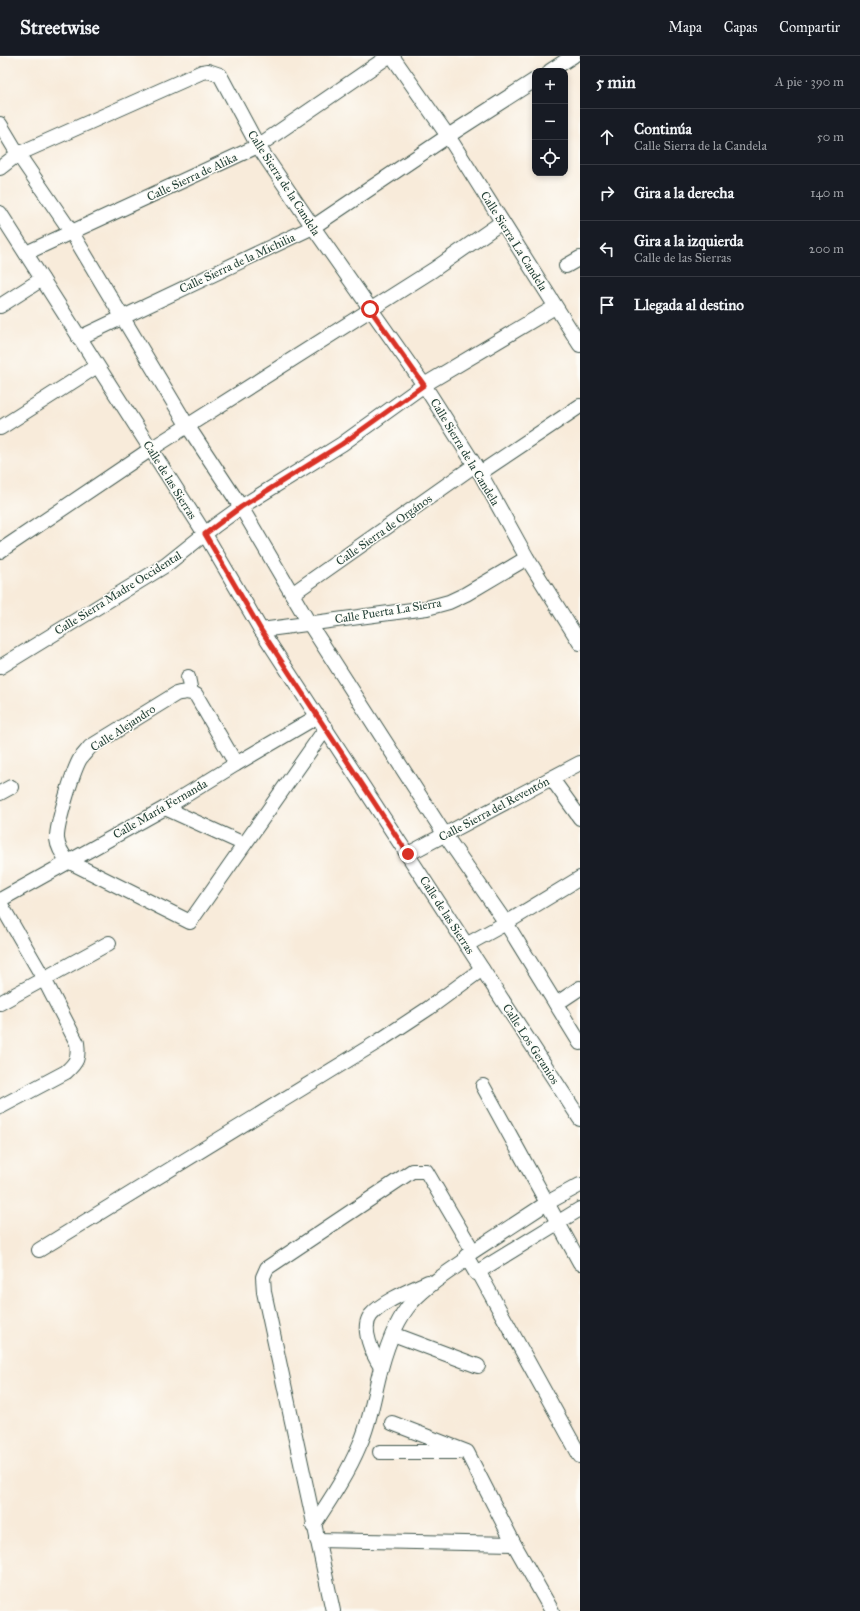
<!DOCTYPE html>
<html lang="es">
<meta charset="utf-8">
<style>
body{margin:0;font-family:"IM FELL Great Primer",serif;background:#242831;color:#f1f3f6}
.controls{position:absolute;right:12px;top:12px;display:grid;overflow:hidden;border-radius:8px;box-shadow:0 2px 6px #0003}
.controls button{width:36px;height:36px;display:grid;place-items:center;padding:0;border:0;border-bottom:1px solid #363941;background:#171b24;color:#f1f3f6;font:20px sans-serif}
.stop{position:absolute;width:12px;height:12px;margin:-9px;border:3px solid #d93025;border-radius:50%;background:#fff}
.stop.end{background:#d93025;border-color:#fff;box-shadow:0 1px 4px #0008}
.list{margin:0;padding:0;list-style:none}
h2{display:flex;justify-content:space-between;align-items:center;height:52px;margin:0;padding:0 16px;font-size:17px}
h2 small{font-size:13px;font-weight:400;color:#9ea1a6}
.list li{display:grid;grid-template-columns:26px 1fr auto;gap:12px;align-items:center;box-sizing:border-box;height:56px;padding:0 16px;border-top:1px solid #363941}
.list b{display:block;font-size:15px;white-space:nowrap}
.list p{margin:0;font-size:13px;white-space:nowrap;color:#9ea1a6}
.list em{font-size:13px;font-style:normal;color:#9ea1a6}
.icon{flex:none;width:22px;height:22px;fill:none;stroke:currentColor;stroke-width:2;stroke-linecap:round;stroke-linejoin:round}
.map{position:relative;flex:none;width:580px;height:1555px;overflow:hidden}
header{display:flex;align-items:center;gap:24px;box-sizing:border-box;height:56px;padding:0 20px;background:#171b24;border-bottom:1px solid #363941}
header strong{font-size:19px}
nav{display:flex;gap:22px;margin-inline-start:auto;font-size:14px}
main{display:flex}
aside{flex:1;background:#171b24}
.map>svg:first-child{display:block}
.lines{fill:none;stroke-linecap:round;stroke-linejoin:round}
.minor-casing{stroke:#40574d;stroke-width:16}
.minor{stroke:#fff;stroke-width:14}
.route{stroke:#d93025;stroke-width:5}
.labels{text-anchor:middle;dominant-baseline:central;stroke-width:3;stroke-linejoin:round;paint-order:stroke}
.street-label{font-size:12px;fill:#1f3d34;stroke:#fdfcf7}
</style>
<header>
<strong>Streetwise</strong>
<nav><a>Mapa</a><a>Capas</a><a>Compartir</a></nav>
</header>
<main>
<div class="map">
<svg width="580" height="1555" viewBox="0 0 580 1555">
<rect width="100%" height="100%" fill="#fdfcf7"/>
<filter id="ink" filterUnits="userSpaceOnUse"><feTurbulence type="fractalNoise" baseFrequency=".025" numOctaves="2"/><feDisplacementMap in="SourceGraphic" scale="8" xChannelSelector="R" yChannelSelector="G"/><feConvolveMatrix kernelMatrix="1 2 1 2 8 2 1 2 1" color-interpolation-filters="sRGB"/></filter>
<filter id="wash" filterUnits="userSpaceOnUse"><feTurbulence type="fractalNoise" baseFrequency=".012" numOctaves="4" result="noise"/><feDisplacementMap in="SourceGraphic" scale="16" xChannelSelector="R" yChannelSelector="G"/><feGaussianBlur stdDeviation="0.9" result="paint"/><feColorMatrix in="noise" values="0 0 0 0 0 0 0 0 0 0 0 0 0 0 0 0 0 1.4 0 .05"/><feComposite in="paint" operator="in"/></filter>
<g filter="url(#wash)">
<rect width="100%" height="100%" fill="#f8ebda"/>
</g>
<g filter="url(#ink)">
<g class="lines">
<defs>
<g id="minor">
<polyline points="392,0 448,80 580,289"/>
<polyline points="550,15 573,0"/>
<polyline points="0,68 18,98 72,177 187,369 241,451 309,567 445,779 506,867 580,987"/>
<polyline points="0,112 18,98 202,16 208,15 220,19 258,90 313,171 424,329 480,417 527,502 580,587"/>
<polyline points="0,157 205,478 261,574 580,1063"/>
<polyline points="26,197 258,90 389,0"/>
<polyline points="566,210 580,202"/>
<polyline points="0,250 42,223"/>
<polyline points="79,282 313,171 448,80 535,24"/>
<polyline points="0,372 97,310"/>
<polyline points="480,417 580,350"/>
<polyline points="0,495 151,393 433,214 502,166"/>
<polyline points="292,538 475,409"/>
<polyline points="261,574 427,552 449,546 466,538 527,502"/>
<polyline points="0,611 166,509 216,469 241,451 342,388 424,329 555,251"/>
<polyline points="188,621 191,636"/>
<path d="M236,708l-40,-69c-7,-4 -12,-3 -20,-1l-86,53c-3,4 -7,8 -10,12 -7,12 -24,67 -23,80 1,9 5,15 11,22l122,61 136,-194"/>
<polyline points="552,723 580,762"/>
<polyline points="0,737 11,731"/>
<polyline points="165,752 244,788"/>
<polyline points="408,798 580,707"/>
<polyline points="0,844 165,752 236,708 318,660"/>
<path d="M0,847l44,76 33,64c2,15 0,19 -11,29l-66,35"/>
<polyline points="466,889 506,867 580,822"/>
<polyline points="0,947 109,887"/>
<polyline points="556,948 580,932"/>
<polyline points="483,1030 580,1207"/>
<polyline points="580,1129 547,1147 466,1200 476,1217 580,1153"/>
<polyline points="39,1194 379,985 429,952 482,913"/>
<polyline points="478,1215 580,1400"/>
<polyline points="393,1278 478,1310"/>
<path d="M381,1311c-8,-12 -21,-39 -10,-52 12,-14 40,-25 57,-33"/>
<polyline points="392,1367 467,1396 514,1488 552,1555"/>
<polyline points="380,1396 458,1396"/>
<path d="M313,1470c17,-26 35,-53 47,-82 11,-24 14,-51 21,-76 6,-22 16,-49 31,-66 16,-17 36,-30 55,-43"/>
<polyline points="317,1484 514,1488"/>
<polyline points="333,1555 264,1236 263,1221 267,1212 412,1115 426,1115 473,1195"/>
</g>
</defs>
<use href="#minor" class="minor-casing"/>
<use href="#minor" class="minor"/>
</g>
</g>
<g class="lines" filter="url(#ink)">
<polyline class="route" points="370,253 424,329 342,388 241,451 205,478 261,574 408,798"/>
</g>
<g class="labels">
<g class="street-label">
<text transform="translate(192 121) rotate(-25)">Calle Sierra de Alika</text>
<text transform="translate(284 127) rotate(57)">Calle Sierra de la Candela</text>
<text transform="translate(514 185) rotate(58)">Calle Sierra La Candela</text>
<text transform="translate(237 207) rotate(-25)">Calle Sierra de la Michilia</text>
<text transform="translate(465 396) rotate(59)">Calle Sierra de la Candela</text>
<text transform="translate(170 424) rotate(58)">Calle de las Sierras</text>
<text transform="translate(384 474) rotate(-35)">Calle Sierra de Orgános</text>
<text transform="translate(118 537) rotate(-32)">Calle Sierra Madre Occidental</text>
<text transform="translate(388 555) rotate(-9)">Calle Puerta La Sierra</text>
<text transform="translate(123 672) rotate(-33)">Calle Alejandro</text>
<text transform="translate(160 753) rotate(-30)">Calle María Fernanda</text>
<text transform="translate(494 753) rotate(-28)">Calle Sierra del Reventón</text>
<text transform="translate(447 859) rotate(57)">Calle de las Sierras</text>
<text transform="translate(531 988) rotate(57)">Calle Los Geranios</text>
</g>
</g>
</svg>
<div class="controls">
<button>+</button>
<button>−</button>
<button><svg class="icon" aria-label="locate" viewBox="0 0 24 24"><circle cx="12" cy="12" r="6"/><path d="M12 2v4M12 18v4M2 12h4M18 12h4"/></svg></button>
</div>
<div class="stop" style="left:370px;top:253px"></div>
<div class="stop end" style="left:408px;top:798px"></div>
</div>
<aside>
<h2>5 min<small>A pie · 390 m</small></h2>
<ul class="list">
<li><svg class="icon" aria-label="ahead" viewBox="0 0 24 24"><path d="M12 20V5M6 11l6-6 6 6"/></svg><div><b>Continúa</b><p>Calle Sierra de la Candela</p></div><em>50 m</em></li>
<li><svg class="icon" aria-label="right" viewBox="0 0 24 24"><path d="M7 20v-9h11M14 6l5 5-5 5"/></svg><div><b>Gira a la derecha</b></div><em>140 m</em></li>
<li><svg class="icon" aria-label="left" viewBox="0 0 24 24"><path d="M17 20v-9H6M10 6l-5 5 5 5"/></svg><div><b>Gira a la izquierda</b><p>Calle de las Sierras</p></div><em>200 m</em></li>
<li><svg class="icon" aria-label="arrive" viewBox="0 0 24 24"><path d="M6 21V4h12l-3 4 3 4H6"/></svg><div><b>Llegada al destino</b></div></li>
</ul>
</aside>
</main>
